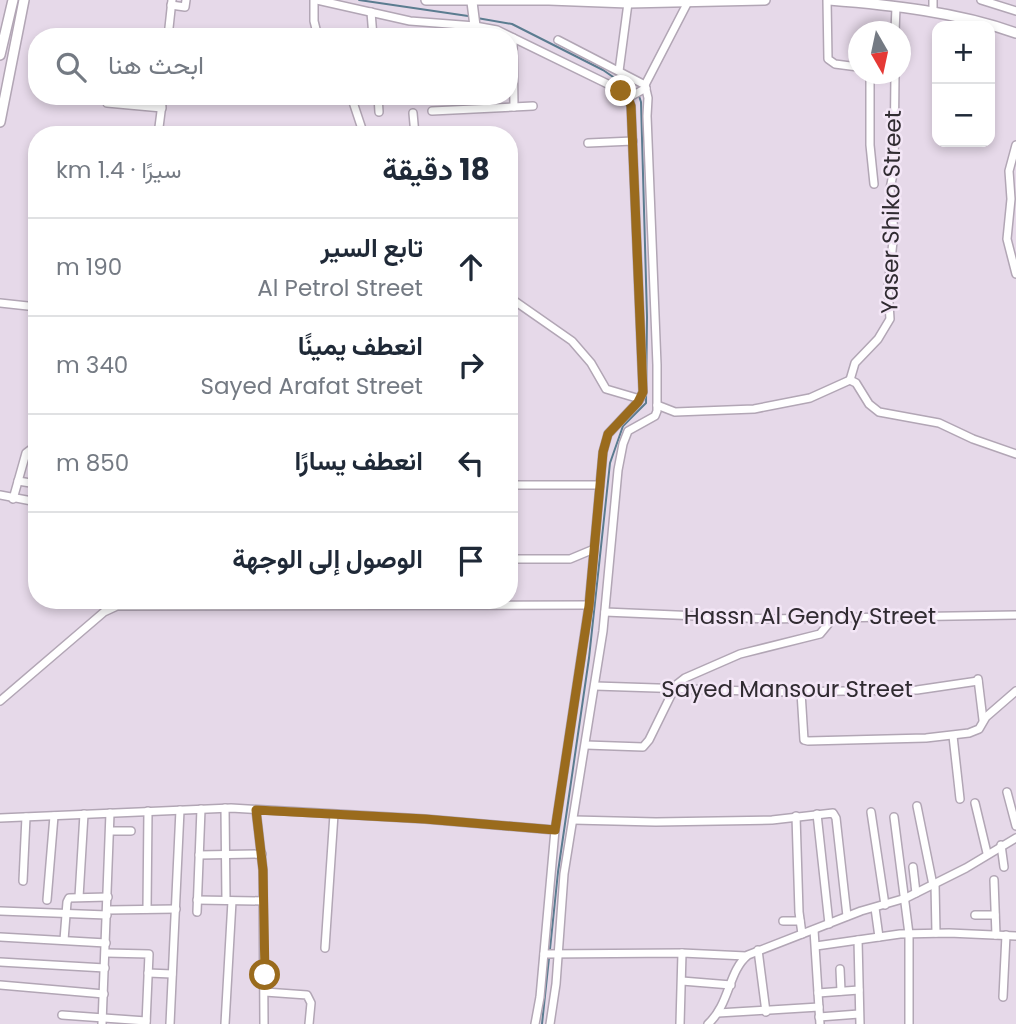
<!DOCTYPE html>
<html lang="ar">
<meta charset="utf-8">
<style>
body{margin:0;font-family:Poppins,Vazirmatn,sans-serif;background:#f6f6f7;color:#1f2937;direction:rtl}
.controls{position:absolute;right:21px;top:21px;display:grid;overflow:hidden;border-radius:14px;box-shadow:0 4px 10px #0003}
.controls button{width:63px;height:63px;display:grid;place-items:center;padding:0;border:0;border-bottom:2px solid #e0e1e3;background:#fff;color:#1f2937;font:35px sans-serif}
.compass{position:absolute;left:848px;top:21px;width:63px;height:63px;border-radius:50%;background:#fff;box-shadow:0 4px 10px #0003;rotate:171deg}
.stop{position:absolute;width:21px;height:21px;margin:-16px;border:5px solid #9a6b1d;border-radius:50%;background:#fff}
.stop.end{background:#9a6b1d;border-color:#fff;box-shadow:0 2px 7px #0008}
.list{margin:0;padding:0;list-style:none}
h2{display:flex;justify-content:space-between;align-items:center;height:91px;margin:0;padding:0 28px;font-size:30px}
h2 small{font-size:23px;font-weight:400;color:#747a83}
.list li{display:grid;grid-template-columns:46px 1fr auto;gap:21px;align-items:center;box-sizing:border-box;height:98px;padding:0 28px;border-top:2px solid #e0e1e3}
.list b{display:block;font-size:26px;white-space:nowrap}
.list p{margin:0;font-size:23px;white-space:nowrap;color:#747a83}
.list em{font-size:23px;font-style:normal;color:#747a83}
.icon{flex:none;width:38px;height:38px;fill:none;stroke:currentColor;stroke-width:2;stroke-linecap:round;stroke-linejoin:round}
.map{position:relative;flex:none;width:1016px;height:1024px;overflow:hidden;direction:ltr}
.search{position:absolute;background:#fff;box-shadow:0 4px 10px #0003;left:28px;top:28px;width:490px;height:77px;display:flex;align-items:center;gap:18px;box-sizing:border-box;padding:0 24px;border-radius:28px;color:#747a83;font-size:26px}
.panel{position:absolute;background:#fff;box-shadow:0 4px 10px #0003;left:28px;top:126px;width:490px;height:483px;border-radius:28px;direction:rtl}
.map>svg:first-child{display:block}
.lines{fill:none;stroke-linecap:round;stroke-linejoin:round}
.stream{stroke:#5b7c90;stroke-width:2}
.minor-casing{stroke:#b2a6b5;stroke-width:10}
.major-casing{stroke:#b2a6b5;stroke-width:12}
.minor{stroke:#fff;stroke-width:7}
.major{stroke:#fff;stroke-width:9}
.route{stroke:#9a6b1d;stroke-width:9}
.labels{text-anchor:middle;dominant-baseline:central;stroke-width:5;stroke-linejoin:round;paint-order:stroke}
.street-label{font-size:23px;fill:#302b31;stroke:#f3e6f6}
</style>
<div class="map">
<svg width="1016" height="1024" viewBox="0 0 1016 1024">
<rect width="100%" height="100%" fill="#e6d9e9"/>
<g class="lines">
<g class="stream">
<polyline points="359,0 468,16"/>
<polyline points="477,18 512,24 603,70 635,92"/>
<polyline points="550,949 558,872 589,658 610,463 623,426 646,403 647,317 641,102 639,96"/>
<polyline points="542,1024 549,958"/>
</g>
<defs>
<g id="minor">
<polyline points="314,0 314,21 318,37"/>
<polyline points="317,0 410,21 475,26 497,30 622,91 628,98 631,106 643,392 638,402 608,434 603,452 589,605 555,830 540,997 535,1024"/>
<polyline points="827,0 828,59 835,64 858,67"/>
<polyline points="933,0 933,12"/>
<polyline points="981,0 1016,11"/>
<polyline points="171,5 185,7 186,0"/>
<polyline points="371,12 373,37"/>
<polyline points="895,32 896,7"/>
<polyline points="168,37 172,0"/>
<polyline points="513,38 514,107"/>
<polyline points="558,40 645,85"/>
<polyline points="619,71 628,3"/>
<polyline points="870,74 870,145 874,184"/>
<polyline points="351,96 364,135"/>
<polyline points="378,96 379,112"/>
<polyline points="628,98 646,88"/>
<polyline points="107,103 162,108"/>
<polyline points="432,111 533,106"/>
<polyline points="413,113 415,135"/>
<polyline points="158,135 163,96"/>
<polyline points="588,143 633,141"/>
<polyline points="1016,145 1009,171 1011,199 1007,239 1016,274"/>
<polyline points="509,297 572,341 591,363 606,389 640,399"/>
<polyline points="0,303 37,307"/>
<polyline points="850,380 855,363 878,339 890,319 888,288 894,232 890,189 894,169 895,74"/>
<polyline points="850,380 856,383 869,404 879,412 939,423 973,439 1016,454"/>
<polyline points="657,405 675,412 754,409 810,398 850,380"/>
<polyline points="18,481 37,484"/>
<polyline points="509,485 600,485"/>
<polyline points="0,495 37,502"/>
<polyline points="13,499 26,453 30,450 37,449"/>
<polyline points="509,559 570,559 594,549"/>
<polyline points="605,612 767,619 1016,615"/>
<polyline points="978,679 983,720"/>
<polyline points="595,686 776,692 917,690 978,681"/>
<polyline points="801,692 804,740 808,741 926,738 969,733 979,729 986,717 1016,691"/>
<polyline points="0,701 104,612 117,606 589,605"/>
<polyline points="953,736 960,799"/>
<polyline points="586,745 643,747 649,740 676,685 685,678 740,654 820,634 834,617"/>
<polyline points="1007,792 1016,826"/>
<polyline points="975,803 987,853"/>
<polyline points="917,806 933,885"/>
<polyline points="225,808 226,900"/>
<polyline points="256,810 263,870 264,1024"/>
<polyline points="871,812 885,905"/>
<polyline points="817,814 829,924"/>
<polyline points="796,816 799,912 802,934"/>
<polyline points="894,817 909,934 909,1024"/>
<polyline points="0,818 231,808 425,819 555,830"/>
<polyline points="573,820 656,822 772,820 833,813 836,818 847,916"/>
<polyline points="110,831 131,831"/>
<polyline points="1001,845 1004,867"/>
<polyline points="199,855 262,854"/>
<polyline points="913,867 916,893"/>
<polyline points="994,880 996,935"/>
<polyline points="23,881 26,817"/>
<polyline points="935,884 936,933"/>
<polyline points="79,897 84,814"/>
<polyline points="47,900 54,816"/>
<polyline points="197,900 263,901"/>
<polyline points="875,908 879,937"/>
<polyline points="147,909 148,811"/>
<polyline points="108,910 176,909"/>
<polyline points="0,911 107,915"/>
<polyline points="197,912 201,809"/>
<polyline points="975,915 995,915"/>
<polyline points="783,921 800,921"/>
<polyline points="814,930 820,1024"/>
<polyline points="0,937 106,943"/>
<polyline points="64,940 67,902 69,898 108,897"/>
<polyline points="858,940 860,1024"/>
<polyline points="816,946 900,934 949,933 1016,936"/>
<polyline points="325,948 334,814"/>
<polyline points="758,950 766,1012"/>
<polyline points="106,953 149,954 146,1024"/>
<polyline points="544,954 682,953 746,956"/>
<polyline points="0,962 105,968"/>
<polyline points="840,969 841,991"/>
<polyline points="148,973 172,974"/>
<polyline points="682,981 731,985"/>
<polyline points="0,985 104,994"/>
<polyline points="265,992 307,995 311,1003 309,1024"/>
<polyline points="818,993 859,990"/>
<polyline points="1003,997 1006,935"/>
<polyline points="718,1013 819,1007"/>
<polyline points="62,1015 146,1021"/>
<polyline points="819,1017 859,1014"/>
<polyline points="102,1024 110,813"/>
<polyline points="170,1024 180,810"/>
<polyline points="225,1024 232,901"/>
<polyline points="550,1024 556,984 564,874 603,631 618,470 623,444 628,431 655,416 657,411 657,365 647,116 648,98 645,85 689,0"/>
<polyline points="680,1024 682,953"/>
<path d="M708,1024c22,-20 20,-53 40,-69l113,-44 45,-13 60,-30 50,-30"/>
</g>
<g id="major">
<polyline points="426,0 549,0 628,3 765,0"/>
<path d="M829,0c63,5 128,12 187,33"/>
<polyline points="472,2 475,26"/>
<polyline points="0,55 13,0"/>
<polyline points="0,122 24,0"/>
</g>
</defs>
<use href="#minor" class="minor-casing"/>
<use href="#major" class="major-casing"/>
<use href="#minor" class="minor"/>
<use href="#major" class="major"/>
</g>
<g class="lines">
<polyline class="route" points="265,975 263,870 256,810 425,819 555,830 589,606 603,452 608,434 638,402 643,392 631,106 628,98 621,91"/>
</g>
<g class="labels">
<g class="street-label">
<text transform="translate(891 212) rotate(-89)">Yaser Shiko Street</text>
<text x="810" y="616">Hassn Al Gendy Street</text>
<text x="787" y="689">Sayed Mansour Street</text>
</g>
</g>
</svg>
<div class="controls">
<button>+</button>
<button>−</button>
</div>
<svg class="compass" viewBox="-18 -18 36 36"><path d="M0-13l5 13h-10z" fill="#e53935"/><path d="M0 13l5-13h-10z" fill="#747a83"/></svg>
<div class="stop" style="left:265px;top:975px"></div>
<div class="stop end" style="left:621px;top:91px"></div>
<div class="search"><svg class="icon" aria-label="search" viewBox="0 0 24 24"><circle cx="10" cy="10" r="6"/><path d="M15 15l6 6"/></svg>ابحث هنا</div>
<section class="panel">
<h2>18 دقيقة<small>سيرًا · 1.4 km</small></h2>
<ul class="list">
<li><svg class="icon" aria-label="ahead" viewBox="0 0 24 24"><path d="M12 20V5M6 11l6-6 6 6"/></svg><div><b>تابع السير</b><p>Al Petrol Street</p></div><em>190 m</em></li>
<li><svg class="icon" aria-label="right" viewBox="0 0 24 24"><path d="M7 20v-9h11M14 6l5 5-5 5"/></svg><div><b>انعطف يمينًا</b><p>Sayed Arafat Street</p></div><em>340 m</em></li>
<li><svg class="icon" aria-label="left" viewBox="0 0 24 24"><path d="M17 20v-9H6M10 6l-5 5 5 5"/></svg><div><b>انعطف يسارًا</b></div><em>850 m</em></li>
<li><svg class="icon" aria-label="arrive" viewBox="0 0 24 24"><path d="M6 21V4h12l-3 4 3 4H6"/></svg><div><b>الوصول إلى الوجهة</b></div></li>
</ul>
</section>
</div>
